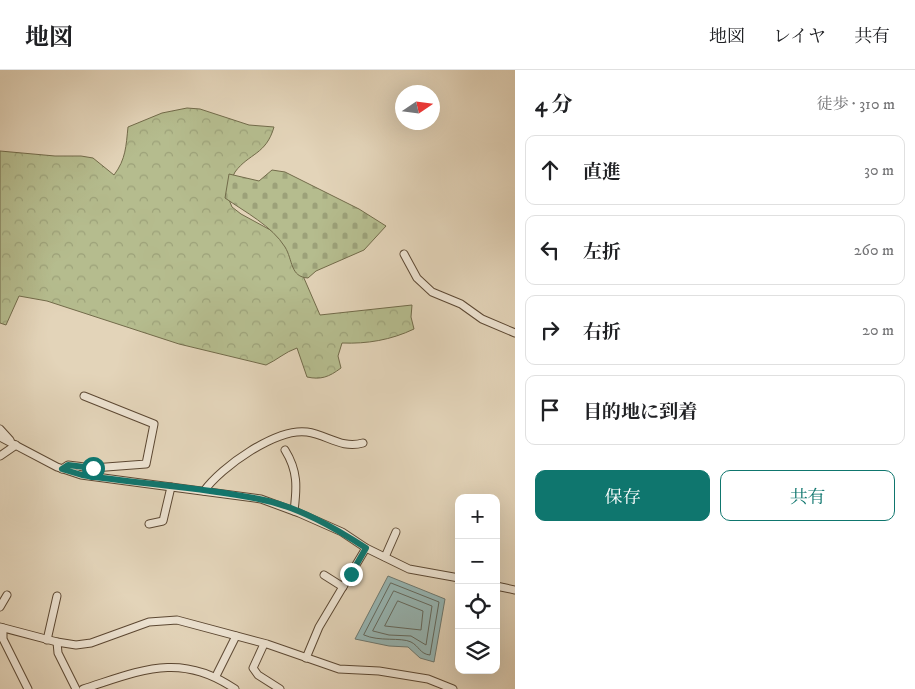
<!DOCTYPE html>
<html lang="ja">
<meta charset="utf-8">
<style>
body{margin:0;font-family:"IM FELL DW Pica","Noto Serif JP",serif;background:#f2f2f2;color:#202124}
.controls{position:absolute;right:15px;bottom:15px;display:grid;overflow:hidden;border-radius:10px;box-shadow:0 5px 20px #0002}
.controls button{width:45px;height:45px;display:grid;place-items:center;padding:0;border:0;border-bottom:1px solid #e0e0e0;background:#fff;color:#202124;font:25px sans-serif}
.compass{position:absolute;left:395px;top:15px;width:45px;height:45px;border-radius:50%;background:#fff;box-shadow:0 5px 20px #0002;rotate:77deg}
.stop{position:absolute;width:15px;height:15px;margin:-11px;border:4px solid #0f766e;border-radius:50%;background:#fff}
.stop.end{background:#0f766e;border-color:#fff;box-shadow:0 1px 5px #0008}
.list{margin:0;padding:0;list-style:none}
h2{display:flex;justify-content:space-between;align-items:center;height:65px;margin:0;padding:0 20px;font-size:21px}
h2 small{font-size:16px;font-weight:400;color:#757577}
.list li{display:grid;grid-template-columns:32px 1fr auto;gap:15px;align-items:center;box-sizing:border-box;height:70px;margin:0 10px 10px;padding:0 10px;border:1px solid #e0e0e0;border-radius:10px}
.list b{display:block;font-size:19px;white-space:nowrap}
.list em{font-size:16px;font-style:normal;color:#757577}
.actions{display:flex;gap:10px;padding:15px 20px}
.actions a{flex:1;padding:11px 0;border:1px solid #0f766e;border-radius:10px;text-align:center;font-size:18px;color:#0f766e}
.actions .main{background:#0f766e;color:#fff}
.icon{flex:none;width:28px;height:28px;fill:none;stroke:currentColor;stroke-width:2;stroke-linecap:round;stroke-linejoin:round}
.map{position:relative;flex:none;width:515px;height:619px;overflow:hidden}
header{display:flex;align-items:center;gap:30px;box-sizing:border-box;height:70px;padding:0 25px;background:#fff;border-bottom:1px solid #e0e0e0}
header strong{font-size:24px}
nav{display:flex;gap:28px;margin-inline-start:auto;font-size:18px}
main{display:flex}
aside{flex:1;background:#fff}
.map>svg:first-child{display:block}
.forest{fill:url(#forest-crowns);stroke:#726b4a}
.cemetery{fill:url(#cemetery-stones);stroke:#726b4a}
.water{fill:#96b7b6;stroke:#6d7870}
.lines{fill:none;stroke-linecap:round;stroke-linejoin:round}
.shore{stroke:#62685e;stroke-width:1}
.street-casing{stroke:#5c4833;stroke-width:9}
.street{stroke:#ede3d2;stroke-width:7}
.route{stroke:#0f766e;stroke-width:6}
</style>
<header>
<strong>地図</strong>
<nav><a>地図</a><a>レイヤ</a><a>共有</a></nav>
</header>
<main>
<div class="map">
<svg width="515" height="619" viewBox="0 0 515 619">
<defs>
<pattern id="forest-crowns" width="20" height="18" patternUnits="userSpaceOnUse" patternTransform="scale(1.25)"><rect width="20" height="18" fill="#b5bc8e"/><path d="M2 6a3 3 0 1 1 6 0M12 15a3 3 0 1 1 6 0" fill="none" stroke="#9ca179"/></pattern>
<pattern id="cemetery-stones" width="16" height="16" patternUnits="userSpaceOnUse" patternTransform="scale(1.25)"><rect width="16" height="16" fill="#b5bc8e"/><path d="M2 7V4a2 2 0 0 1 4 0v3zM10 15v-3a2 2 0 0 1 4 0v3z" fill="#9ca179"/></pattern>
</defs>
<rect width="100%" height="100%" fill="#e3d4b9"/>
<filter id="stains"><feTurbulence type="fractalNoise" baseFrequency=".004" numOctaves="4"/><feColorMatrix values="0 0 0 0 .2 0 0 0 0 .09 0 0 0 0 .02 0 0 0 .5 -.17"/></filter>
<radialGradient id="worn" r=".72"><stop offset=".6" stop-color="#630" stop-opacity="0"/><stop offset="1" stop-color="#630" stop-opacity=".3"/></radialGradient>
<path class="forest" d="M187,38l13,1 49,16 25,2c-8,28 -25,26 -39,45 -4,6 -5,16 -8,23l5,12 9,7 46,25 33,76 92,-10 -1,12 3,12c-23,11 -47,15 -72,14l-4,13 3,12c-12,9 -20,12 -34,9l-10,-29c-12,4 -20,12 -31,17l-87,-21 -132,-43 -28,-5 -13,29 -6,-2v-172l55,5h26l12,2 21,17c12,-16 12,-29 14,-48l34,-14z"/>
<path class="cemetery" d="M272,100l13,2 74,37 27,17 -22,24 -48,21 -8,7c-18,-1 -15,-18 -23,-31 -13,-21 -40,-35 -60,-49l4,-24 30,7z"/>
<polygon class="water" points="388,506 445,529 434,592 420,588 408,577 389,576 355,569"/>
<g class="lines">
<g class="shore">
<path d="M391,513l48,19 -9,53c-10,-1 -11,-9 -19,-13 -10,-5 -32,0 -47,-7z"/>
<polygon points="394,521 432,536 426,575 411,566 389,565 373,561"/>
<polygon points="398,531 423,541 421,560 385,556"/>
</g>
<defs>
<g id="street">
<polyline points="404,184 417,208 432,222 461,234 482,249 515,263"/>
<polyline points="0,359 10,370"/>
<polyline points="0,367 57,397 81,405 261,429 299,443 342,462 366,478 409,499 459,508"/>
<path d="M285,380c13,21 12,37 9,61"/>
<polyline points="0,386 16,375"/>
<polyline points="62,399 68,395 93,398 146,394 154,354 84,326"/>
<path d="M204,421c17,-24 72,-63 103,-59 21,3 34,17 56,11"/>
<polyline points="149,454 163,451 171,417"/>
<polyline points="385,487 396,462"/>
<polyline points="324,505 343,517"/>
<polyline points="496,516 515,520"/>
<polyline points="0,537 7,525"/>
<polyline points="0,557 57,572 76,575 91,573 149,552 177,550 267,574 339,599 379,601 428,609 453,619"/>
<polyline points="3,558 3,569 28,619"/>
<polyline points="47,570 57,526"/>
<polyline points="57,572 58,583 76,619"/>
<polyline points="264,574 253,598 258,605 280,619"/>
<polyline points="306,588 319,557 366,478"/>
<polyline points="216,606 236,566"/>
<path d="M83,619c57,-18 97,-38 152,0"/>
</g>
</defs>
<use href="#street" class="street-casing"/>
<use href="#street" class="street"/>
</g>
<g class="lines">
<path class="route" d="M93,398l-25,-3 -6,4 20,6c58,9 119,12 177,24 38,7 76,29 107,49l-15,26"/>
</g>
<rect width="100%" height="100%" filter="url(#stains)"/>
<rect width="100%" height="100%" fill="url(#worn)"/>
</svg>
<div class="controls">
<button>+</button>
<button>−</button>
<button><svg class="icon" aria-label="locate" viewBox="0 0 24 24"><circle cx="12" cy="12" r="6"/><path d="M12 2v4M12 18v4M2 12h4M18 12h4"/></svg></button>
<button><svg class="icon" aria-label="layers" viewBox="0 0 24 24"><path d="M12 4l9 5-9 5-9-5zM3 14l9 5 9-5"/></svg></button>
</div>
<svg class="compass" viewBox="-18 -18 36 36"><path d="M0-13l5 13h-10z" fill="#e53935"/><path d="M0 13l5-13h-10z" fill="#757577"/></svg>
<div class="stop" style="left:93px;top:398px"></div>
<div class="stop end" style="left:351px;top:504px"></div>
</div>
<aside>
<h2>4 分<small>徒歩 · 310 m</small></h2>
<ul class="list">
<li><svg class="icon" aria-label="ahead" viewBox="0 0 24 24"><path d="M12 20V5M6 11l6-6 6 6"/></svg><div><b>直進</b></div><em>30 m</em></li>
<li><svg class="icon" aria-label="left" viewBox="0 0 24 24"><path d="M17 20v-9H6M10 6l-5 5 5 5"/></svg><div><b>左折</b></div><em>260 m</em></li>
<li><svg class="icon" aria-label="right" viewBox="0 0 24 24"><path d="M7 20v-9h11M14 6l5 5-5 5"/></svg><div><b>右折</b></div><em>20 m</em></li>
<li><svg class="icon" aria-label="arrive" viewBox="0 0 24 24"><path d="M6 21V4h12l-3 4 3 4H6"/></svg><div><b>目的地に到着</b></div></li>
</ul>
<div class="actions"><a class="main">保存</a><a>共有</a></div>
</aside>
</main>
